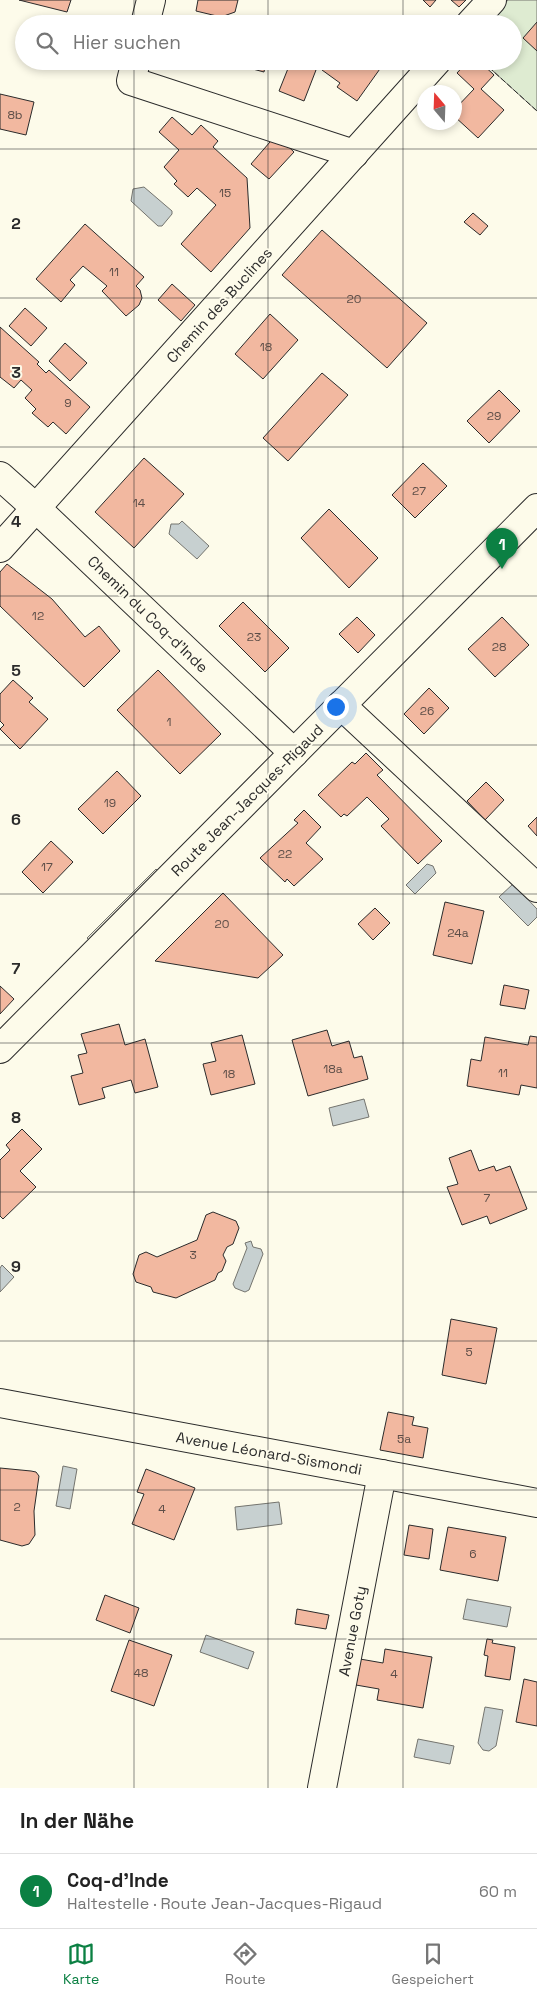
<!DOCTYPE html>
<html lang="de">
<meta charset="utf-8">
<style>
body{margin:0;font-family:"Space Grotesk",sans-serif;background:#f6f6f6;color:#222}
.compass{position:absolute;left:417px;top:85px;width:45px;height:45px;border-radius:50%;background:#fff;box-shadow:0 2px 8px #0003;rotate:341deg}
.you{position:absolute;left:335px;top:706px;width:18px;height:18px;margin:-12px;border:4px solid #fff;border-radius:50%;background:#1a73e8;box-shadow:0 0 0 8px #1a73e833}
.badge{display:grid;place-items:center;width:32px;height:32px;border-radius:50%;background:#0b8043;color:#fff;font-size:16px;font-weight:700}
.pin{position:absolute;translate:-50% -41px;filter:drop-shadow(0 1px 2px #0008)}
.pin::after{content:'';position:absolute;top:26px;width:18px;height:15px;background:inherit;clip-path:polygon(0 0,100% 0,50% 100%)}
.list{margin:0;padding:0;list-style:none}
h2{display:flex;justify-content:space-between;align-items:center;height:65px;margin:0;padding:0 20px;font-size:21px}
h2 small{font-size:16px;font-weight:400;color:#767676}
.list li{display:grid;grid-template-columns:32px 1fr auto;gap:15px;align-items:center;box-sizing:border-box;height:75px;padding:0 20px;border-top:1px solid #e0e0e0}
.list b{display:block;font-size:19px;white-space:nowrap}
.list p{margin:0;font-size:16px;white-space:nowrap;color:#767676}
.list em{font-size:16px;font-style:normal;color:#767676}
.icon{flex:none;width:28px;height:28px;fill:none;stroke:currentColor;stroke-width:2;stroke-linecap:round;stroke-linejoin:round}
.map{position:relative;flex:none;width:537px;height:1788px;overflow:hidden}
.search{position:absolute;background:#fff;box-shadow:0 2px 8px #0003;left:15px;right:15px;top:15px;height:55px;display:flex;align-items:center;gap:12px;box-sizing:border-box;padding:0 18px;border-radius:28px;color:#767676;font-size:19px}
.sheet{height:140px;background:#fff}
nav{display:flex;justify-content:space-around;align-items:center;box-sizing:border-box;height:70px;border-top:1px solid #e0e0e0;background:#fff;font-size:14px;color:#767676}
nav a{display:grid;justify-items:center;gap:2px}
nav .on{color:#0b8043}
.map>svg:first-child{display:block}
.green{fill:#deebd1;stroke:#74746e}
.parking{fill:#eceadb;stroke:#74746e}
.water{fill:#c7d0d0;stroke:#74746e}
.building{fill:#f2b8a0;stroke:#2b2b2b}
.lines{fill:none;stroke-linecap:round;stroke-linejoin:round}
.minor-casing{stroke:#2b2b2b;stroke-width:30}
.minor{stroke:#fdfbea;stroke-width:28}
.fence{stroke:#2b2b2b;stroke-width:1;stroke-dasharray:6 2.5;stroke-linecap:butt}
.grid{fill:none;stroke:#2b2b2b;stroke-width:1;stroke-opacity:0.55}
.labels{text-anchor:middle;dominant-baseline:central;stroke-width:4;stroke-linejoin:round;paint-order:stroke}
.number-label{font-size:12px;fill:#5d4e48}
.street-label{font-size:15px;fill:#2b2b2b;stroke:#fdfbea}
.grid-label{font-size:16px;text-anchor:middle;font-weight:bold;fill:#2b2b2b;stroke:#fdfbea;stroke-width:4;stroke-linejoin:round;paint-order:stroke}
</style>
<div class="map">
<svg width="537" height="1788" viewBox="0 0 537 1788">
<rect width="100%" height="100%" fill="#fdfbea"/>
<polygon class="green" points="508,0 537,0 537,111 482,61 513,61 513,24 486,24"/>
<polygon class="parking" points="156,869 161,874 92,943 87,938"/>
<g class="water">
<polygon points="144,187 172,211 172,214 162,226 158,226 131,201 133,189"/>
<polygon points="182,521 209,546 197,559 169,534 171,524 179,524"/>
<polygon points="427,864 433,866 436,873 415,894 406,885"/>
<polygon points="513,884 537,909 537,917 528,926 499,897"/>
<polygon points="364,1099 369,1117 333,1126 329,1108"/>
<polygon points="251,1241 253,1247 261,1249 263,1254 249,1290 245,1292 235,1288 233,1284 247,1248 245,1243"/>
<polygon points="2,1265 14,1277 0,1292 0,1268"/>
<polygon points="63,1466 77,1469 70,1509 56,1506"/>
<polygon points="279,1502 282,1524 237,1530 235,1507"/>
<polygon points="467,1599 511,1607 507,1627 463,1619"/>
<polygon points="206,1635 254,1652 248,1669 200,1652"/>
<polygon points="485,1707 503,1710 496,1746 489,1751 483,1750 478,1743"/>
<polygon points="418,1739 454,1746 450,1764 414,1757"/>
</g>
<g class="building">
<polygon points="19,0 71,0 67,12"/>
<polygon points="198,0 238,0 235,12 221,17 196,11"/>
<polygon points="423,0 436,0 430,7"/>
<polygon points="451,0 466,0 459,7"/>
<polygon points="236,20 252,24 223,24"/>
<polygon points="537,22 537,51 523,38"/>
<polygon points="207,61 266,61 264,72 230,63 209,69"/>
<polygon points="291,61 316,70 304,101 279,91"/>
<polygon points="328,61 375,61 382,66 357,101 337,87 340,83 322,70"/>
<polygon points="468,61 479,61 494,75 481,89 504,110 478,138 454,116 454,110 474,89 457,73"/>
<polygon points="0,94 34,102 26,135 0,129"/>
<polygon points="172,117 192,135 201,125 218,141 213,147 247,178 250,228 211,272 181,244 216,205 197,188 188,197 174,184 177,181 164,167 179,150 159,132"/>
<polygon points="276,135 294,152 269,179 251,164"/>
<polygon points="473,213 488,226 480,235 464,222"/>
<polygon points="85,224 144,277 136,286 140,290 142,298 139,305 126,316 102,291 107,286 83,266 70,280 75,285 61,302 36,279"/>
<polygon points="322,230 427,323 387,368 282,275"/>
<polygon points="172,284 195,305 181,321 158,300"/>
<polygon points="25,308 47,328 31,346 9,326"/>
<polygon points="270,314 298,340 263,379 235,354"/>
<polygon points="0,327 39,362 37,364 46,373 49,370 90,407 66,434 53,422 48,427 32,413 36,409 25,398 32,390 21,380 14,388 0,377"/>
<polygon points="65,343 87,363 70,381 49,361"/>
<polygon points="322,373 348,395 288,461 263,438"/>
<polygon points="499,390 520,411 489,443 467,421"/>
<polygon points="144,458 184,494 134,548 95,512"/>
<polygon points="423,463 447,486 415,518 392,495"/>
<polygon points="329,509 378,558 349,588 301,538"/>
<polygon points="7,564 52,599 85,637 99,626 120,651 84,687 0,606 0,572"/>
<polygon points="243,602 289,648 265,672 219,626"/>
<polygon points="357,617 375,635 358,653 339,634"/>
<polygon points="502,617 529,645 495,677 468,649"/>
<polygon points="158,670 221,734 180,774 117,710"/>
<polygon points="13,680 33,698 29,702 48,719 20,749 0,729 4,725 0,721 0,694"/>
<polygon points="429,688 449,708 424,734 404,714"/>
<polygon points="366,753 383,770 377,775 442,841 418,864 381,826 389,819 367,797 347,816 344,814 341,817 318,795 352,762 355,764"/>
<polygon points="117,771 141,796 103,834 78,809"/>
<polygon points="486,782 504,800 485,820 467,801"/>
<polygon points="304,810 321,827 306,843 323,859 294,886 287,879 285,882 260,858 298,823 294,820"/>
<polygon points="537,817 537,836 528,826"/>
<polygon points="51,841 73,862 43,893 22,872"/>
<polygon points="223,893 283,955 258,978 155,961"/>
<polygon points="445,902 484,911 472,964 433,955"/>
<polygon points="375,908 390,923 373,940 358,924"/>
<polygon points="504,985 529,990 525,1009 500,1005"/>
<polygon points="0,986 14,999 0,1014"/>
<polygon points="119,1024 125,1045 145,1039 158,1087 135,1093 131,1080 102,1088 105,1098 79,1105 71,1076 83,1073 78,1055 87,1053 81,1034"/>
<polygon points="327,1030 332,1046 349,1041 354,1058 362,1056 368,1079 308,1096 292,1040"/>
<polygon points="242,1035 255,1084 211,1095 203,1064 216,1061 211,1043"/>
<polygon points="530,1036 537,1037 537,1088 521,1085 519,1095 467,1086 471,1059 481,1061 485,1037 528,1045"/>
<polygon points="22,1129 42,1149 20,1171 36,1187 3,1219 0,1216 0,1160 10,1150 6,1145"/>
<polygon points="471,1150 479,1171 494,1166 496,1171 510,1166 527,1209 490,1224 487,1216 462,1225 447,1187 458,1184 449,1158"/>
<polygon points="213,1212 236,1221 239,1228 233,1244 227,1247 223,1255 226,1261 222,1271 218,1273 215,1280 176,1298 153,1292 151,1287 136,1282 133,1274 139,1255 146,1252 157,1257 197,1240 206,1215"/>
<polygon points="451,1319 497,1328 486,1384 442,1375"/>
<polygon points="388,1412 414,1417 412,1425 428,1428 423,1458 380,1450"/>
<polygon points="0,1468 31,1471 36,1472 39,1476 34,1511 35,1535 29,1544 22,1546 0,1540"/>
<polygon points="146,1469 195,1488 174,1540 132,1524 144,1494 137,1492"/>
<polygon points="409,1525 433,1529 429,1559 404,1555"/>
<polygon points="448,1527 506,1537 498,1581 440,1570"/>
<polygon points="105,1595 139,1608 130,1633 96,1620"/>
<polygon points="297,1609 329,1615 326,1629 295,1624"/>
<polygon points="487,1639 493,1640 492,1643 515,1647 510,1680 485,1676 488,1656 484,1655"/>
<polygon points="129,1640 172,1655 154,1706 111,1691"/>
<polygon points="385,1649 432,1657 423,1708 377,1700 379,1689 356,1685 360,1659 383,1663"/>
<polygon points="524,1679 537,1682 537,1726 516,1722"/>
</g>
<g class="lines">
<defs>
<g id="minor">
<polyline points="145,24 151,0"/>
<polyline points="470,24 492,0"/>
<polyline points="136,61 131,81 354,154"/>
<polyline points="0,476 37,509 294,753"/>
<polyline points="0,548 437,61"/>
<polyline points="341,705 537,888"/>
<polyline points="0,1049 537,508"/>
<polyline points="0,1403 537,1503"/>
<polyline points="322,1788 382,1474"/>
</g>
</defs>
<use href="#minor" class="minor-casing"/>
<use href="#minor" class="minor"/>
<polyline class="fence" points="482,61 537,111"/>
</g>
<path class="grid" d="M134,0v24M268,0v24M403,0v24M134,61v1727M268,61v1727M403,61v1727M0,149h537M0,298h537M0,447h537M0,596h537M0,745h537M0,894h537M0,1043h537M0,1192h537M0,1341h537M0,1490h537M0,1639h537"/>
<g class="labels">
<g class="number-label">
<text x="15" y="115">8b</text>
<text x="225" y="193">15</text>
<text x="114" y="272">11</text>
<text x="354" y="299">20</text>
<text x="266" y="347">18</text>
<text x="68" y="403">9</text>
<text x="494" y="416">29</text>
<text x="419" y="491">27</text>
<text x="139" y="503">14</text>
<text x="38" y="616">12</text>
<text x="254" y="637">23</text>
<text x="499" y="647">28</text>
<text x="427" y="711">26</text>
<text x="169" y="722">1</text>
<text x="110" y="803">19</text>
<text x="285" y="854">22</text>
<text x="47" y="867">17</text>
<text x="222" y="924">20</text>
<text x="458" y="933">24a</text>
<text x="333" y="1069">18a</text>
<text x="503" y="1073">11</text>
<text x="229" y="1074">18</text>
<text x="487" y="1198">7</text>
<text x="193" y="1255">3</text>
<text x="469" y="1352">5</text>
<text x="404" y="1439">5a</text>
<text x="17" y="1507">2</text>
<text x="162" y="1509">4</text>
<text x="473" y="1554">6</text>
<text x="141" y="1673">48</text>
<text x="394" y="1674">4</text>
</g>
<g class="street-label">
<text transform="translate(219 305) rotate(-48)">Chemin des Buclines</text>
<text transform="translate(148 614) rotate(44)">Chemin du Coq-d'Inde</text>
<text transform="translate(247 800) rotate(-45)">Route Jean-Jacques-Rigaud</text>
<text transform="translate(269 1453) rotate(10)">Avenue Léonard-Sismondi</text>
<text transform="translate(352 1631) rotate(-79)">Avenue Goty</text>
</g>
</g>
<g class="grid-label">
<text x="16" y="229">2</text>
<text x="16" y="378">3</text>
<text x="16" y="527">4</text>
<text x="16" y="676">5</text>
<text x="16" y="825">6</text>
<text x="16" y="974">7</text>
<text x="16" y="1123">8</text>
<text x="16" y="1272">9</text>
</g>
</svg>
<svg class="compass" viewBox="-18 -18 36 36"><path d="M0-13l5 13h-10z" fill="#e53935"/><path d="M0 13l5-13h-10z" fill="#767676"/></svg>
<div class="you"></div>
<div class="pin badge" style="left:502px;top:569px">1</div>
<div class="search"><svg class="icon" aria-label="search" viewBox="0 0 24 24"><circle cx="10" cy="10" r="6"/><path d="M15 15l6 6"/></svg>Hier suchen</div>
</div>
<section class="sheet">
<h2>In der Nähe<small></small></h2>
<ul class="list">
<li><span class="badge">1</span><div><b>Coq-d'Inde</b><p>Haltestelle · Route Jean-Jacques-Rigaud</p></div><em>60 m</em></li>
</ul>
</section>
<nav>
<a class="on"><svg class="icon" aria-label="map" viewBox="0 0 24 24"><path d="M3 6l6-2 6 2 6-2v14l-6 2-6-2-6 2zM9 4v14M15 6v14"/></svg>Karte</a>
<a><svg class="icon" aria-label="directions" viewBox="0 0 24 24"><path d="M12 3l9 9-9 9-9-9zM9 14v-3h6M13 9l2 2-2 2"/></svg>Route</a>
<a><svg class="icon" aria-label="saved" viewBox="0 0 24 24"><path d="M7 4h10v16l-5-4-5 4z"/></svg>Gespeichert</a>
</nav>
